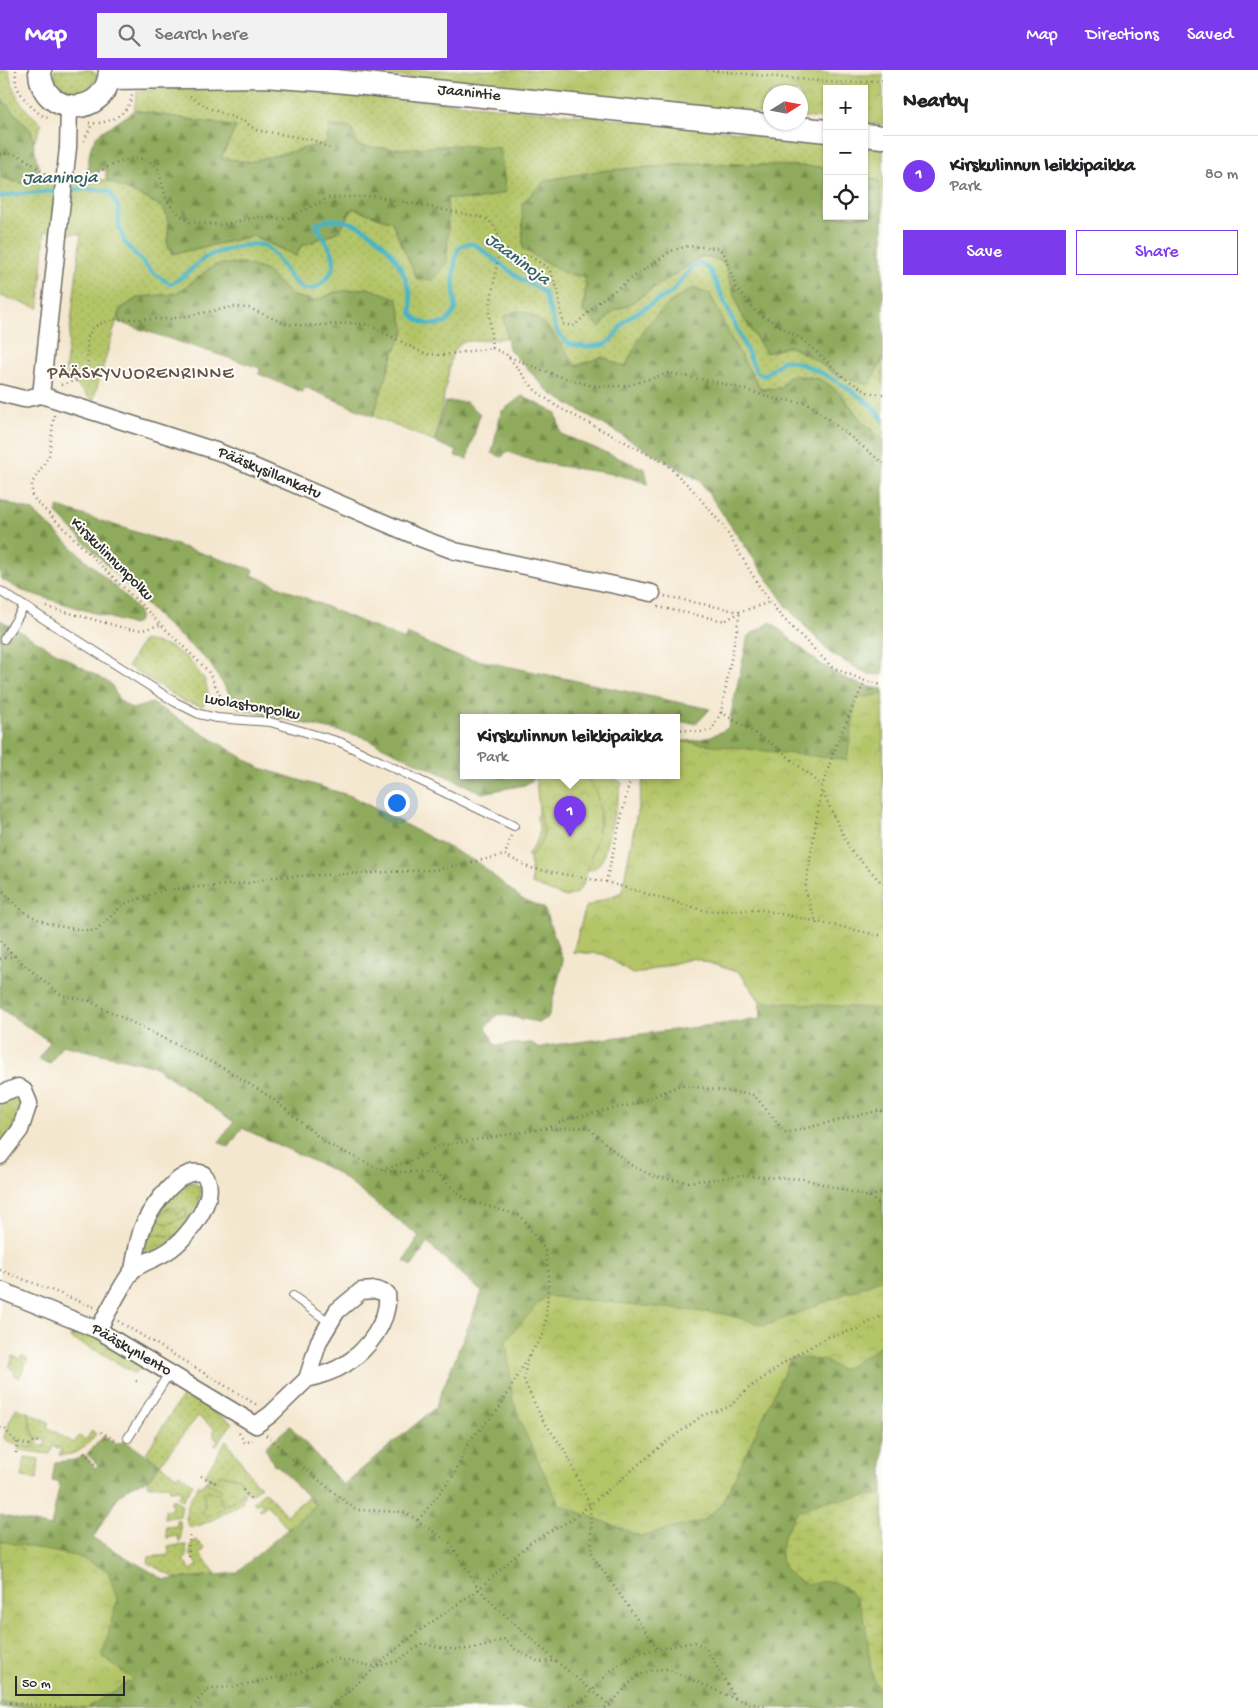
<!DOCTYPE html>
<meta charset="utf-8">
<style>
body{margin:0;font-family:"Gochi Hand",sans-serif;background:#f2f2f2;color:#202124}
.controls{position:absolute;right:15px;top:15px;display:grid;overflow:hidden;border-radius:0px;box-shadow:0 1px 4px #0004}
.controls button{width:45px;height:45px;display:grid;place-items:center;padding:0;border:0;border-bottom:1px solid #e0e0e0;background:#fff;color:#202124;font:25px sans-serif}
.compass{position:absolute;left:763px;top:15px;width:45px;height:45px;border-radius:50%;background:#fff;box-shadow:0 1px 4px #0004;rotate:79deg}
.scale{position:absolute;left:15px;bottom:12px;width:110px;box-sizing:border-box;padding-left:5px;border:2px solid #2b2b2b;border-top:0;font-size:14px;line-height:18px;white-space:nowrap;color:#2b2b2b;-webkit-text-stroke:4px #fdfcf7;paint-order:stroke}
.you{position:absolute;left:396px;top:732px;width:18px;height:18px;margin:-12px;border:4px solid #fff;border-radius:50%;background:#1a73e8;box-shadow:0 0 0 8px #1a73e833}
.badge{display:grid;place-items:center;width:32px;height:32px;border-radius:50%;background:#7c3aed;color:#fff;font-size:16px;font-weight:700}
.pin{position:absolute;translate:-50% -41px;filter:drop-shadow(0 1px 2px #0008)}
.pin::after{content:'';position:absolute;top:26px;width:18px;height:15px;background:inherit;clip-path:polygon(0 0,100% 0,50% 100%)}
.popup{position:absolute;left:460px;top:644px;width:220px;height:65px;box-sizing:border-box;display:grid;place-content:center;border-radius:0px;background:#fff;filter:drop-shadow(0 1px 4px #0005);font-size:16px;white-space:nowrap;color:#757577}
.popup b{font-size:19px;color:#202124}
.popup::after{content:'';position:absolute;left:50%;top:100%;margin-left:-10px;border:10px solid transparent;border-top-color:#fff}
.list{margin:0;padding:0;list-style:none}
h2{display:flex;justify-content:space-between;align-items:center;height:65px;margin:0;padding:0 20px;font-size:21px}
h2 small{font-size:16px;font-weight:400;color:#757577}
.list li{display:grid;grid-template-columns:32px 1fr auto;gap:15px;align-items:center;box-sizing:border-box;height:80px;padding:0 20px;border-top:1px solid #e0e0e0}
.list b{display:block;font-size:19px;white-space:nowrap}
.list p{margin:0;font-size:16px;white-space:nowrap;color:#757577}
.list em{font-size:16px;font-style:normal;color:#757577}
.actions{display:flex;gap:10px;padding:15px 20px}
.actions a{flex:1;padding:11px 0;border:1px solid #7c3aed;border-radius:0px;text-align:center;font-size:18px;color:#7c3aed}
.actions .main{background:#7c3aed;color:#fff}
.icon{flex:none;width:28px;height:28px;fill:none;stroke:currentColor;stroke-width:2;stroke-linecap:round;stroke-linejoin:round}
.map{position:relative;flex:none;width:883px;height:1638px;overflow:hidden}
header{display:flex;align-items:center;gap:30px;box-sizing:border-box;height:70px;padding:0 25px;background:#7c3aed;color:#fff}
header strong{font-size:24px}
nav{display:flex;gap:28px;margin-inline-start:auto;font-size:18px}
.search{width:350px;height:45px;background:#f2f2f2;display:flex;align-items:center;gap:12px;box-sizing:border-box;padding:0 18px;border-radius:0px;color:#757577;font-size:19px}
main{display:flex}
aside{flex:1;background:#fff}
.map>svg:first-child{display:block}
.grass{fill:url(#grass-dots);stroke:#70784a;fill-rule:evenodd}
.forest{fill:url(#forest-firs);stroke:#5d6a44}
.wetland{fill:url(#wetland-marsh);stroke:#70784a}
.park{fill:url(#park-crowns);stroke:#70784a}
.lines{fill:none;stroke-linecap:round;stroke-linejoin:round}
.stream{stroke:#47b4c3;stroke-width:4.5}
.service-casing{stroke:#716d64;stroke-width:10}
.minor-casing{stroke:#716d64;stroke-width:19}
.secondary-casing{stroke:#716d64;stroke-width:25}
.path{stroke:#716d64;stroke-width:2.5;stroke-dasharray:1 4;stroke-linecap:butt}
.service{stroke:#fff;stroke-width:8}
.minor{stroke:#fff;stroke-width:16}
.secondary{stroke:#fff;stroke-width:22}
.minor-bridge-casing{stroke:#716d64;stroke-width:19;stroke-linecap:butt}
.minor-bridge{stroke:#fff;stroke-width:16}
.labels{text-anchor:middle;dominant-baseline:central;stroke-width:4;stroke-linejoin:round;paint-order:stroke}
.street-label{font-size:16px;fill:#2b2b2b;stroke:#fdfcf7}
.water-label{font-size:18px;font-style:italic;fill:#366268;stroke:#fdfcf7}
.neighbourhood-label{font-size:18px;letter-spacing:1px;fill:#635348;stroke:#fdfcf7}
</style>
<header>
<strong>Map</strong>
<div class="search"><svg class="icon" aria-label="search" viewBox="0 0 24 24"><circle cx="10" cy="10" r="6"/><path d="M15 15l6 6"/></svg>Search here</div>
<nav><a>Map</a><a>Directions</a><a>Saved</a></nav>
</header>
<main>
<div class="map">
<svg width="883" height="1638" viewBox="0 0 883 1638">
<defs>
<pattern id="grass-dots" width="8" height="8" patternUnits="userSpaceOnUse" patternTransform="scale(1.25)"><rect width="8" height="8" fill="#b4c568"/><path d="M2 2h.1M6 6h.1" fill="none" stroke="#9ba95a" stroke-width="1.8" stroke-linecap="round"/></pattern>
<pattern id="forest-firs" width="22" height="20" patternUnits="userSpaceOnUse" patternTransform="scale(1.25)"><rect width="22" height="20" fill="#8faa5c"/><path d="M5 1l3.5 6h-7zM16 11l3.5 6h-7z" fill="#758b4c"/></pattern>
<pattern id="wetland-marsh" width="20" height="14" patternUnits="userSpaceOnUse" patternTransform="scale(1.25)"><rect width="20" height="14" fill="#b4c568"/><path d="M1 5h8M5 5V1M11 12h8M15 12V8" fill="none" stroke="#9ba95a"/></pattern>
<pattern id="park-crowns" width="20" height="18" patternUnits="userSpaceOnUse" patternTransform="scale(1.25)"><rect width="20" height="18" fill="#b4c568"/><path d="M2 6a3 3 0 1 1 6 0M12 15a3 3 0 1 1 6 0" fill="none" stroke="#9ba95a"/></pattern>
</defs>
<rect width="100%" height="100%" fill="#fdfcf7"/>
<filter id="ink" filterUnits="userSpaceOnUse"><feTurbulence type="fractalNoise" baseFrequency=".02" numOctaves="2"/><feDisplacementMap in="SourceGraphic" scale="10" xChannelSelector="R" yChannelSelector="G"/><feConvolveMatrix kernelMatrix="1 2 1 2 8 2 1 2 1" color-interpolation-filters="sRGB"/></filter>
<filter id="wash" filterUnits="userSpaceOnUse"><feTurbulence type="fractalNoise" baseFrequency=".0096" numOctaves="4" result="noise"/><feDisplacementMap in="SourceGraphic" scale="20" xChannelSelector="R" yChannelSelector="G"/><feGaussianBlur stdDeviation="1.12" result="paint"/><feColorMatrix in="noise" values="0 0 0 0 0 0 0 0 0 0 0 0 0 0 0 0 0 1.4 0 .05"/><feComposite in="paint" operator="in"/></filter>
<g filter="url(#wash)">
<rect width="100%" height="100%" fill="#f4e7cf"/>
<g class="grass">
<path d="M0,0h9c3,22 14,41 33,53l-8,19 -3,-11 -31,-34z"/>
<path d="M54,0h36l7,5c-7,26 -43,23 -43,-5z"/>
<path d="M255,14l424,41 148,17v25l-125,-4 -103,8 -53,9 20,94 18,2 2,11 -3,24h30l13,-5 77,-50 21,6 17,52 25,39 23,-7 22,11 27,19 41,-8 4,-10v82l-22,-20 -22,-29 -78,-2 -25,-41 -91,-21 -20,41 -23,-11 -26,10c-12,-18 -35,-56 -58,-56 -4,0 -10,4 -14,6l3,21 -46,4 -9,12 -17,88 -62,-26 21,-64 11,-21 -70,-39 -20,9 -23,-5 -27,-26 -50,-5 -39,29 -37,3 -19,12 -27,92 -28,-27 16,-140 -36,-3 -6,77 -39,-12v-119l20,6 55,-6 31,3 50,23 9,8 4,14 -2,17 5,12 81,-18 43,20 5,-10 39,-15 12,-23 40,14 25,57 31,-50 -2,-31 31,2 -80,-51 -39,-3 -28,-21 -4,18 -77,19 -28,-4 15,-31 -102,-17 3,-18 39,-6z"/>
<polygon points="864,77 883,79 883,151 879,111 864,106"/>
<polygon points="143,570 171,577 188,589 205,610 209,627 203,636 185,632 128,596"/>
<path d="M584,706h28l10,7 -19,75c-4,6 -8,13 -16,12l14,-52z"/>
<path d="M539,741c8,18 6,33 -9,47l-3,-3c7,-9 14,-17 12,-29 -1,-7 -4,-9 0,-15z"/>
<polygon points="15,1027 20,1034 13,1059 0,1077 0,1031"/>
<path d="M192,1112l9,6 -2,16 -23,33 -30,-4c11,-18 24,-46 46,-51zM172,1137l6,8 5,-6h2l2,7 -20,8 -3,-1 -1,-12z"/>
<polygon points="75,1257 142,1294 137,1302 133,1303 105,1285 70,1268"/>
<polygon points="13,1286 19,1289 22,1286 28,1289 19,1308 14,1305 15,1302 9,1297"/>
<polygon points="184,1323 232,1353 216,1376 214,1375 218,1370 214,1367 214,1358 198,1346 160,1394 176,1406 179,1403 193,1414 183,1430 176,1426 181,1425 180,1419 170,1420 169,1415 149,1416 148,1410 160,1394 146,1383"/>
<path d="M27,1342l22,10 -2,5 27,16 5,-7 7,4 6,-10 4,4c-10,13 -19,22 -37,21l3,-6 -9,-3 -3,8 -32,-4 1,-4 14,2 2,-6 9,5 2,-7 -6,-2 -2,3 -2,-1z"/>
<polygon points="226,1370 255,1412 261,1416 251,1424 248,1423 239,1408 219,1405 214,1410 205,1405"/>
<polygon points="25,1387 39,1389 37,1409 22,1407"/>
<path d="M205,1412l18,8 -19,15 1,3 19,-1 -6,-9 3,-2 7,9 15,-13 2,4 -3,3 1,2c-8,7 -44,28 -53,26 -10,-12 1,-31 9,-42l3,2z"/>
<polygon points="265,1421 286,1445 307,1428 316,1435 288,1459 267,1435 260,1441 259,1439 263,1435 260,1432 256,1435 253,1432"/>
<polygon points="171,1430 176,1430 182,1435 180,1446 165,1448 165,1440 172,1439"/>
<polygon points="177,1450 180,1451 181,1471 179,1472 178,1466 167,1468 166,1457 177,1456"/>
<polygon points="196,1470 205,1479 200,1484 217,1505 177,1509 148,1493 149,1487 169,1485 168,1476 186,1475 187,1487 183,1490 191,1500 198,1495 190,1484 191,1474"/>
</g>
<g class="forest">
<polygon points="0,27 31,61 41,111 20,113 0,107"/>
<path d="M134,40l102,17 -15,31 28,4 77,-19 4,-18 21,3 7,18 39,3 60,-4 43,3 6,44 -29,8 -30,-2 1,31 -1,33 -14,18 -16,-1 -25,-57 -39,-14 -13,23 -39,15 -5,10 -43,-20 -81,18 -5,-12 2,-17 -4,-14 -9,-8 -50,-23v-11l-18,4c1,-49 15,-36 46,-63z"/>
<polygon points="702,93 827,97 827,146 864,146 864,106 879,111 883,151 883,288 869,315 838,306 811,287 789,276 766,283 741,244 724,192 702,186 626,236 613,241 600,257 583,241 586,217 584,206 566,204 523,179 522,133 546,110 599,101"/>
<polygon points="242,193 265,200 292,226 315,231 335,222 367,218 397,228 405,261 394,282 373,346 305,317 302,322 259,304 260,298 118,252 120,239 139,227 176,224 215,195"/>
<path d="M693,218l17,6 26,54 25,41 20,-1 7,-12c42,-2 48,14 72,43 6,8 15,14 23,21v235l-16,-1 -37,-21 -43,-46 -87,-126 -150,-88 -41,-44 -5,-32c4,-2 10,-6 14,-6 23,0 46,38 58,55l26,-9 23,10 20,-40 24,-24z"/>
<path d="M522,326l34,17 5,21 84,35 3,15c-45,-18 -97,-12 -141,-33l-5,6 -10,-4 9,-41z"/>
<polygon points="445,332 466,332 480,344 467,389 455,386 457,381 435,372"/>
<polygon points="0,430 33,441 126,527 139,542 139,550 133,555 20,520 0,508"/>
<polygon points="58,437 254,500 252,505 404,570 407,564 454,585 710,639 697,653 676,652 676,648 464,648 464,706 538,706 525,715 482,723 360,666 239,639 209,592 157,546 56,443"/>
<path d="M0,550l111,64 8,16 13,9 20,-6 108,65 91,28 127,67 44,36 22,9 19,53 -15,57 -10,4 -40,-8 -12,13 9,18 37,-2 8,6 6,-3 215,-27 -1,-18 -20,-28 -46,-15 -60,16 -31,-20 -30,-2 13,-45 36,-15 22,-116h32v-35c21,1 34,-3 52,-13l20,-92 23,-14c33,28 66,63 112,67v1019h-883v-193l51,12 9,-44 -8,-2 3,-19 20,-2 10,-5 10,13 3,-3 -11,-11 17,-18 12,8 9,-3 35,23 -12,16 -15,5 -14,10 -26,43 72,42 71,-7 80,-68 -38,-39 -4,-1 -9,-18 25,-21 53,59 92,-77 47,-116 -55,-49 -15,23 -8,-5 15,-25 -85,-65 -92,-43 -13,19 -10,-5 15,-20 -80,-56 -92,-21 -12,19 -12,-5 12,-17 -50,-34z"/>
</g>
<path class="wetland" d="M883,1424v202c-21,-25 -9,-67 -26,-95 -6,-10 -18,-19 -30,-20 -6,-1 -13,4 -19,3 -9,-1 -19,-9 -24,-18 -9,-17 3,-37 12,-53l24,-11z"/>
<g class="park">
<polygon points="333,0 789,0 846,5 883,5 883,55 864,53 864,19 827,19 827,49 801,47 800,22 770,22 770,44"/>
<polygon points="883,624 883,939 760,931 740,903 694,888 634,904 603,884 573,882 586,837 622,822 644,706 676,706 676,671 847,690 856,629"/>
<path d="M538,706h46c31,28 8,75 -1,109l-6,8 -11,4 -34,-13 -2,-26 12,-16 2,-11 -5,-20 -3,-33z"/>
<polygon points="172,1137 178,1145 183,1139 185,1139 187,1146 167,1154 161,1151 159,1146"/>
<polygon points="146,1163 176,1167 167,1175 144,1185"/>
<polygon points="883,1209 883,1275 842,1300 824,1290 791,1288 726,1426 719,1437 702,1451 640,1466 559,1434 523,1358 513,1330 506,1270 545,1226 725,1244 765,1256"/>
<path d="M16,1338l11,4 5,22 5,3 -3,11c-11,-2 -23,-2 -30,-10l3,-11z"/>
<polygon points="219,1405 239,1408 246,1420 227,1435 221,1426 219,1428 224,1437 205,1448 201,1442 205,1438 204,1425 208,1420 218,1424 222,1420 205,1412 208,1408 214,1410"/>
<polygon points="0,1471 80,1487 108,1501 117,1529 102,1587 133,1609 87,1638 0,1632"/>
</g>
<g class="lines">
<path class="stream" d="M0,127c15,-4 28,-4 43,-5 23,-1 44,-6 67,0l8,15 1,20 6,16 26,28 19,13c15,-6 21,-16 33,-25 6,-5 35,-13 43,-14 4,0 12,-1 16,0 24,10 33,68 64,34 19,-20 -1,-36 -10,-54 27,-17 66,11 80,35 10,15 17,37 15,54 12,11 19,12 35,9l10,-13c-3,-22 -4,-40 2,-61l7,-5h9l45,34 25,14 13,40 12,12 17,3 18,-2 8,-6 12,-17 10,-8 38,-22 19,-24 9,-5 10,7 46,101 8,5 20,-16c27,3 86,37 99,60"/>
</g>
</g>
<g filter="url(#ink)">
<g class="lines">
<defs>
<g id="service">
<polyline points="0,521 175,632 199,644 217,648 270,652 340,672 514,756"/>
<polyline points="4,569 24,537"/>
<polyline points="293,1226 329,1252"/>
<polyline points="128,1368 170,1302"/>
</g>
<g id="minor">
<polyline points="68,78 69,37"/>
<polyline points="0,323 24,329 41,325"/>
<polyline points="41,325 219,382 420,468 455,481 652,523"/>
<polyline points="41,325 58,166"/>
<polyline points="0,1024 18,1017 24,1021 29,1033 20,1060 0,1086"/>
<path d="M0,1220l98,40 158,95 15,-11 36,-35 12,-38 18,-30 24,-20 15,-1 11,4c3,27 -20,57 -43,71 -11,7 -25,11 -37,14"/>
<path d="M98,1260c7,-12 28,-54 36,-61 9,-7 24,-11 34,-18 18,-11 55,-57 35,-77 -22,-10 -51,33 -59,50 -6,14 -8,30 -11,46"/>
</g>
<g id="secondary">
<path d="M40,0c0,48 68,49 70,0"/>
<polyline points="110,8 263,6 336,11 827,61"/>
<polyline points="864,65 883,67"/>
</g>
</defs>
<use href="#service" class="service-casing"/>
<use href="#minor" class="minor-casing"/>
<use href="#secondary" class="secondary-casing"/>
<g class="path">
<path d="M16,0c0,4 -1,9 0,13 2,11 21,33 33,35"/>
<polyline points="707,0 838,13 883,11"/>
<polyline points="190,26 206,37 245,52 256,60 313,70 329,78"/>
<path d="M89,53c18,2 40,-8 43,-28"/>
<polyline points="84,71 92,54"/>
<path d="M0,84c27,-3 31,14 51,22"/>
<path d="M79,108c27,-4 53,-34 79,-10l8,30 6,10 17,14 31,3 39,-8 27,2 42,-21 46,-2 111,22c11,8 14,14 15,28l18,10h12l19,13 9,21 5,34 11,2 27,-26 70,-49 17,-5 29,2 7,5 12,34 20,25 47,28 43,39 23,14 14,1"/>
<polyline points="492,278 489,242 500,176"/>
<polyline points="509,287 555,305 593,316 626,316 669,303 730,315 775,329 808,333 883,393"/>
<polyline points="61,315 78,310 88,301 87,269 93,257 113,249 171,249 233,237 249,238 286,254 310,256 352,253 369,255 425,284 443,285 492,278 506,284 535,320 556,336 665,393 692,419 724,457 759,516 780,545 832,597 865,611 883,615"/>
<polyline points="54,345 49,386 32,413 32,425 35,430 208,601 226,637"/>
<polyline points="665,526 740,542 770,532"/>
<polyline points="47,537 128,559 142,560 160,555"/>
<polyline points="658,537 725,551 740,542"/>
<polyline points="721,642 777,677 822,716"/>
<polyline points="676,659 700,662 712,660 721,642 740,542"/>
<polyline points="823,723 851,781 883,814"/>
<polyline points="511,766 505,785 530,798 606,812 706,841 763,840 883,866"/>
<polyline points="606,812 631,706"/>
<path d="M0,817c27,36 53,40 95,44l29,-27 40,-14 85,-7 25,-6 161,-7 70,-15"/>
<polyline points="817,854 805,820 822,716 838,670 865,611"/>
<polyline points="0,871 15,887 61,925 89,931 225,999 272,1028 326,1073 381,1100 411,1091 439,1076 541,1059 587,1057 629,1094 655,1107 686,1112 743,1106 804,1109 869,1127 883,1122"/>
<polyline points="0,889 19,885"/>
<polyline points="545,1058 571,1048 635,1034 681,1015 754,1025 786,1063 881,1040 883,1043"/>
<polyline points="385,1101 436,1104 467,1130 521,1146 545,1180 549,1205 545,1262 527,1289 524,1311 542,1349 565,1381 590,1435 592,1485 658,1579"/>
<polyline points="869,1127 883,1136"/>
<polyline points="0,1200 94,1237"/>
<polyline points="118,1251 257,1335"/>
<polyline points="136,1311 140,1313"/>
<path d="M0,1358l6,1c7,13 10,13 24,16l3,-4 5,1"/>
<polyline points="101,1362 117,1371"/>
<polyline points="239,1363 245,1373 253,1370"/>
<polyline points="266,1365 289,1386 356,1440 405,1442 450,1473 479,1519 497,1538 556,1591"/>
<polyline points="84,1382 95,1395"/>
<polyline points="16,1383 17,1372"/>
<polyline points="201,1406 218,1414"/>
<polyline points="243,1420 251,1429"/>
<polyline points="418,1450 454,1405 469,1371 499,1339 526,1290"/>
<polyline points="188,1486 190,1462"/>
<polyline points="0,1632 79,1638"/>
<path d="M192,1638l15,-19 31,-3 61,-13 35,-15 42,9 21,-6 26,-18c31,10 53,8 82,-4l10,10 24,13 17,-1 57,47"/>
<polyline points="329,1638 408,1569 479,1519 531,1472 573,1449 657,1379 703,1345 729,1337 749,1318 791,1288 828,1267 857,1259 883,1245"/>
<polyline points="565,1638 585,1629 610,1601 635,1584 694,1572 705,1577 736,1629"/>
<path d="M605,1638c24,-19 26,-39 62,-39l69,30 32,9"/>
</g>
<use href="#service" class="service"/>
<use href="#minor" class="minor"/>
<use href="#secondary" class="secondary"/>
<defs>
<polyline id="minor-bridge" points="58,166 68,78"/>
</defs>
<use href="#minor-bridge" class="minor-bridge-casing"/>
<use href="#minor-bridge" class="minor-bridge"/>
</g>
</g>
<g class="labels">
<g class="street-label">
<text transform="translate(469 24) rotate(6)">Jaanintie</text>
<text transform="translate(269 404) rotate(23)">Pääskysillankatu</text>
<text transform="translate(111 490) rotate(45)">Kirskulinnunpolku</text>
<text transform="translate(252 638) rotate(10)">Luolastonpolku</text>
<text transform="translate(131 1281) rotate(30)">Pääskynlento</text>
</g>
<g class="water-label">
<text transform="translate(60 109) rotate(-1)">Jaaninoja</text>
<text transform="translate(517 190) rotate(36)">Jaaninoja</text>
</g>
<g class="neighbourhood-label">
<text x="141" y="304">PÄÄSKYVUORENRINNE</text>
</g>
</g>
</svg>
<div class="controls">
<button>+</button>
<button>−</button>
<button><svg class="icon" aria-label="locate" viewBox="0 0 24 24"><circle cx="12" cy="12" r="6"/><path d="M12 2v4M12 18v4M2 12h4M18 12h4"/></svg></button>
</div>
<svg class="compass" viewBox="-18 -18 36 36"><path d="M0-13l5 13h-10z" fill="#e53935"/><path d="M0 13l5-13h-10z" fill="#757577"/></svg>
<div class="scale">50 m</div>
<div class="you"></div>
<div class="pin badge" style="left:570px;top:767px">1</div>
<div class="popup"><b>Kirskulinnun leikkipaikka</b>Park</div>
</div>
<aside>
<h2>Nearby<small></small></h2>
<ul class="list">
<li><span class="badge">1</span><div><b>Kirskulinnun leikkipaikka</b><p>Park</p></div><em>80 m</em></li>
</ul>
<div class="actions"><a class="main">Save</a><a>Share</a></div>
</aside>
</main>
